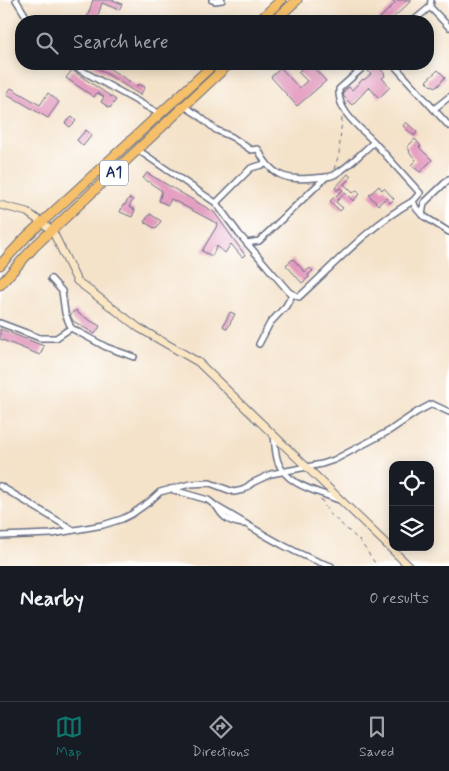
<!DOCTYPE html>
<style>
body{margin:0;font-family:Mynerve,sans-serif;background:#242831;color:#f1f3f6}
.controls{position:absolute;right:15px;bottom:15px;display:grid;overflow:hidden;border-radius:10px;box-shadow:0 2px 12px #0003}
.controls button{width:45px;height:45px;display:grid;place-items:center;padding:0;border:0;border-bottom:1px solid #363941;background:#171b24;color:#f1f3f6;font:25px sans-serif}
.list{margin:0;padding:0;list-style:none}
h2{display:flex;justify-content:space-between;align-items:center;height:65px;margin:0;padding:0 20px;font-size:21px}
h2 small{font-size:16px;font-weight:400;color:#9ea1a6}
.icon{flex:none;width:28px;height:28px;fill:none;stroke:currentColor;stroke-width:2;stroke-linecap:round;stroke-linejoin:round}
.map{position:relative;flex:none;width:449px;height:566px;overflow:hidden}
.search{position:absolute;background:#171b24;box-shadow:0 2px 12px #0003;left:15px;right:15px;top:15px;height:55px;display:flex;align-items:center;gap:12px;box-sizing:border-box;padding:0 18px;border-radius:20px;color:#9ea1a6;font-size:19px}
.sheet{height:135px;background:#171b24}
nav{display:flex;justify-content:space-around;align-items:center;box-sizing:border-box;height:70px;border-top:1px solid #363941;background:#171b24;font-size:14px;color:#9ea1a6}
nav a{display:grid;justify-items:center;gap:2px}
nav .on{color:#0f766e}
.map>svg:first-child{display:block}
.building{fill:#e08fb7}
.lines{fill:none;stroke-linecap:round;stroke-linejoin:round}
.minor-casing{stroke:#676e83;stroke-width:8}
.secondary-casing{stroke:#676e83;stroke-width:9}
.trunk-casing{stroke:#676e83;stroke-width:11}
.path{stroke:#676e83;stroke-width:1;stroke-dasharray:4 4;stroke-linecap:butt}
.minor{stroke:#fff;stroke-width:5}
.secondary{stroke:#fbe6c4;stroke-width:7}
.trunk{stroke:#f6c06b;stroke-width:9}
.labels{text-anchor:middle;dominant-baseline:central;stroke-width:4;stroke-linejoin:round;paint-order:stroke}
.shield{fill:#fff;stroke:#5f6d8e;stroke-width:1}
.shield-label{font-size:15px;font-weight:bold;fill:#1b2f5e}
</style>
<div class="map">
<svg width="449" height="566" viewBox="0 0 449 566">
<rect width="100%" height="100%" fill="#fff"/>
<filter id="ink" filterUnits="userSpaceOnUse"><feTurbulence type="fractalNoise" baseFrequency=".02" numOctaves="2"/><feDisplacementMap in="SourceGraphic" scale="10" xChannelSelector="R" yChannelSelector="G"/><feConvolveMatrix kernelMatrix="1 2 1 2 8 2 1 2 1" color-interpolation-filters="sRGB"/></filter>
<filter id="wash" filterUnits="userSpaceOnUse"><feTurbulence type="fractalNoise" baseFrequency=".0096" numOctaves="4" result="noise"/><feDisplacementMap in="SourceGraphic" scale="20" xChannelSelector="R" yChannelSelector="G"/><feGaussianBlur stdDeviation="1.12" result="paint"/><feColorMatrix in="noise" values="0 0 0 0 0 0 0 0 0 0 0 0 0 0 0 0 0 1.4 0 .05"/><feComposite in="paint" operator="in"/></filter>
<g filter="url(#wash)">
<rect width="100%" height="100%" fill="#f4e2c9"/>
<g id="blocks">
<g class="building">
<polygon points="93,0 113,0 122,4 119,10 102,3 96,21 86,21"/>
<polygon points="392,0 412,0 390,21 377,21 395,3"/>
<polygon points="91,64 102,64 137,86 139,84 145,87 140,95"/>
<polygon points="307,64 310,64 326,81 297,106 271,77 281,68 299,88 307,81 298,72"/>
<polygon points="376,64 384,73 385,76 382,78 390,87 379,98 369,87 352,105 344,97 343,92 349,87 352,90 363,79 364,80 371,74 368,71 370,68"/>
<polygon points="72,70 116,100 110,108 101,102 104,97 97,93 94,97 66,78"/>
<polygon points="438,70 445,77 438,86 435,87 433,85 431,86 426,81"/>
<polygon points="11,88 40,105 48,93 59,102 48,118 7,94"/>
<polygon points="72,117 76,121 70,127 65,123"/>
<polygon points="406,122 417,132 414,136 403,126"/>
<polygon points="86,130 92,135 83,146 77,140"/>
<polygon points="415,139 421,146 419,147 432,160 420,172 411,165 416,160 409,152 410,151 407,147"/>
<polygon points="147,173 214,212 245,255 242,257 231,244 225,253 217,246 212,256 202,251 218,224 171,199 168,205 159,201 162,191 143,178"/>
<polygon points="348,174 351,177 344,184 353,193 357,190 360,194 353,201 345,193 336,202 343,208 340,211 330,201 343,190 340,188 337,190 335,188"/>
<polygon points="379,186 382,190 384,188 394,199 390,203 386,198 378,205 369,195"/>
<polygon points="129,198 133,200 129,207 135,210 132,217 120,212 123,205 125,205"/>
<polygon points="150,214 161,221 156,229 144,222"/>
<polygon points="293,259 305,272 310,268 313,271 308,275 309,277 302,283 286,265"/>
<polygon points="76,310 79,314 100,326 95,334 73,321 70,315"/>
<polygon points="230,312 235,314 227,329 223,326"/>
<polygon points="0,329 44,346 40,355 0,339"/>
</g>
</g>
</g>
<g filter="url(#ink)">
<use href="#blocks" fill-opacity="0" stroke="#676e83" stroke-width="1"/>
<g class="lines">
<defs>
<g id="minor">
<polyline points="16,0 29,21"/>
<polyline points="212,0 215,1 222,0"/>
<polyline points="431,0 430,7 449,27"/>
<polyline points="413,21 430,7"/>
<polyline points="70,64 160,114"/>
<path d="M367,64l-28,25c-2,23 21,38 35,53"/>
<polyline points="393,64 449,126"/>
<path d="M184,106l14,9 18,15 16,7 19,13 7,-1c13,28 29,32 57,29 7,-1 13,0 19,-3 15,-8 27,-22 40,-33l46,51 -7,8 3,7 6,7 27,17"/>
<polyline points="434,109 449,97"/>
<path d="M138,150l78,53 23,31 50,58 10,5c36,-33 71,-72 114,-96"/>
<polyline points="216,203 251,168 265,164"/>
<polyline points="422,215 424,203 449,179"/>
<polyline points="247,243 259,241 326,177"/>
<polyline points="51,279 62,291 65,313 71,328 106,347 134,357"/>
<polyline points="0,323 40,338 56,338 71,328"/>
<polyline points="259,344 270,323 286,306 292,295"/>
<path d="M274,435c1,9 1,19 4,27 9,24 40,29 61,38"/>
<polyline points="0,486 73,530"/>
<path d="M170,489l38,11 9,7c37,21 73,46 114,59"/>
<path d="M217,507c6,12 14,15 26,17"/>
<polyline points="0,536 52,534 103,525 122,519 132,514 149,502 160,492 190,484 210,483 234,492 243,490 252,483 271,474 322,464 334,460 389,431 417,412 432,404 449,412"/>
</g>
<polyline id="secondary" points="0,205 27,212 52,230 77,281 139,328 198,362 409,566"/>
<g id="trunk">
<polyline points="259,21 281,0"/>
<polyline points="274,21 297,0"/>
<polyline points="0,265 26,237 214,64"/>
<polyline points="0,285 35,246 229,64"/>
</g>
</defs>
<use href="#minor" class="minor-casing"/>
<use href="#secondary" class="secondary-casing"/>
<use href="#trunk" class="trunk-casing"/>
<g class="path">
<polyline points="334,169 339,154 342,117"/>
<polyline points="321,499 328,512 360,541 377,566"/>
</g>
<use href="#minor" class="minor"/>
<use href="#secondary" class="secondary"/>
<use href="#trunk" class="trunk"/>
</g>
</g>
<g class="labels">
<rect class="shield" x="100" y="160.5" width="28" height="25" rx="4"/>
<g class="shield-label">
<text x="114" y="173">A1</text>
</g>
</g>
</svg>
<div class="controls">
<button><svg class="icon" aria-label="locate" viewBox="0 0 24 24"><circle cx="12" cy="12" r="6"/><path d="M12 2v4M12 18v4M2 12h4M18 12h4"/></svg></button>
<button><svg class="icon" aria-label="layers" viewBox="0 0 24 24"><path d="M12 4l9 5-9 5-9-5zM3 14l9 5 9-5"/></svg></button>
</div>
<div class="search"><svg class="icon" aria-label="search" viewBox="0 0 24 24"><circle cx="10" cy="10" r="6"/><path d="M15 15l6 6"/></svg>Search here</div>
</div>
<section class="sheet">
<h2>Nearby<small>0 results</small></h2>
<ul class="list">
</ul>
</section>
<nav>
<a class="on"><svg class="icon" aria-label="map" viewBox="0 0 24 24"><path d="M3 6l6-2 6 2 6-2v14l-6 2-6-2-6 2zM9 4v14M15 6v14"/></svg>Map</a>
<a><svg class="icon" aria-label="directions" viewBox="0 0 24 24"><path d="M12 3l9 9-9 9-9-9zM9 14v-3h6M13 9l2 2-2 2"/></svg>Directions</a>
<a><svg class="icon" aria-label="saved" viewBox="0 0 24 24"><path d="M7 4h10v16l-5-4-5 4z"/></svg>Saved</a>
</nav>
